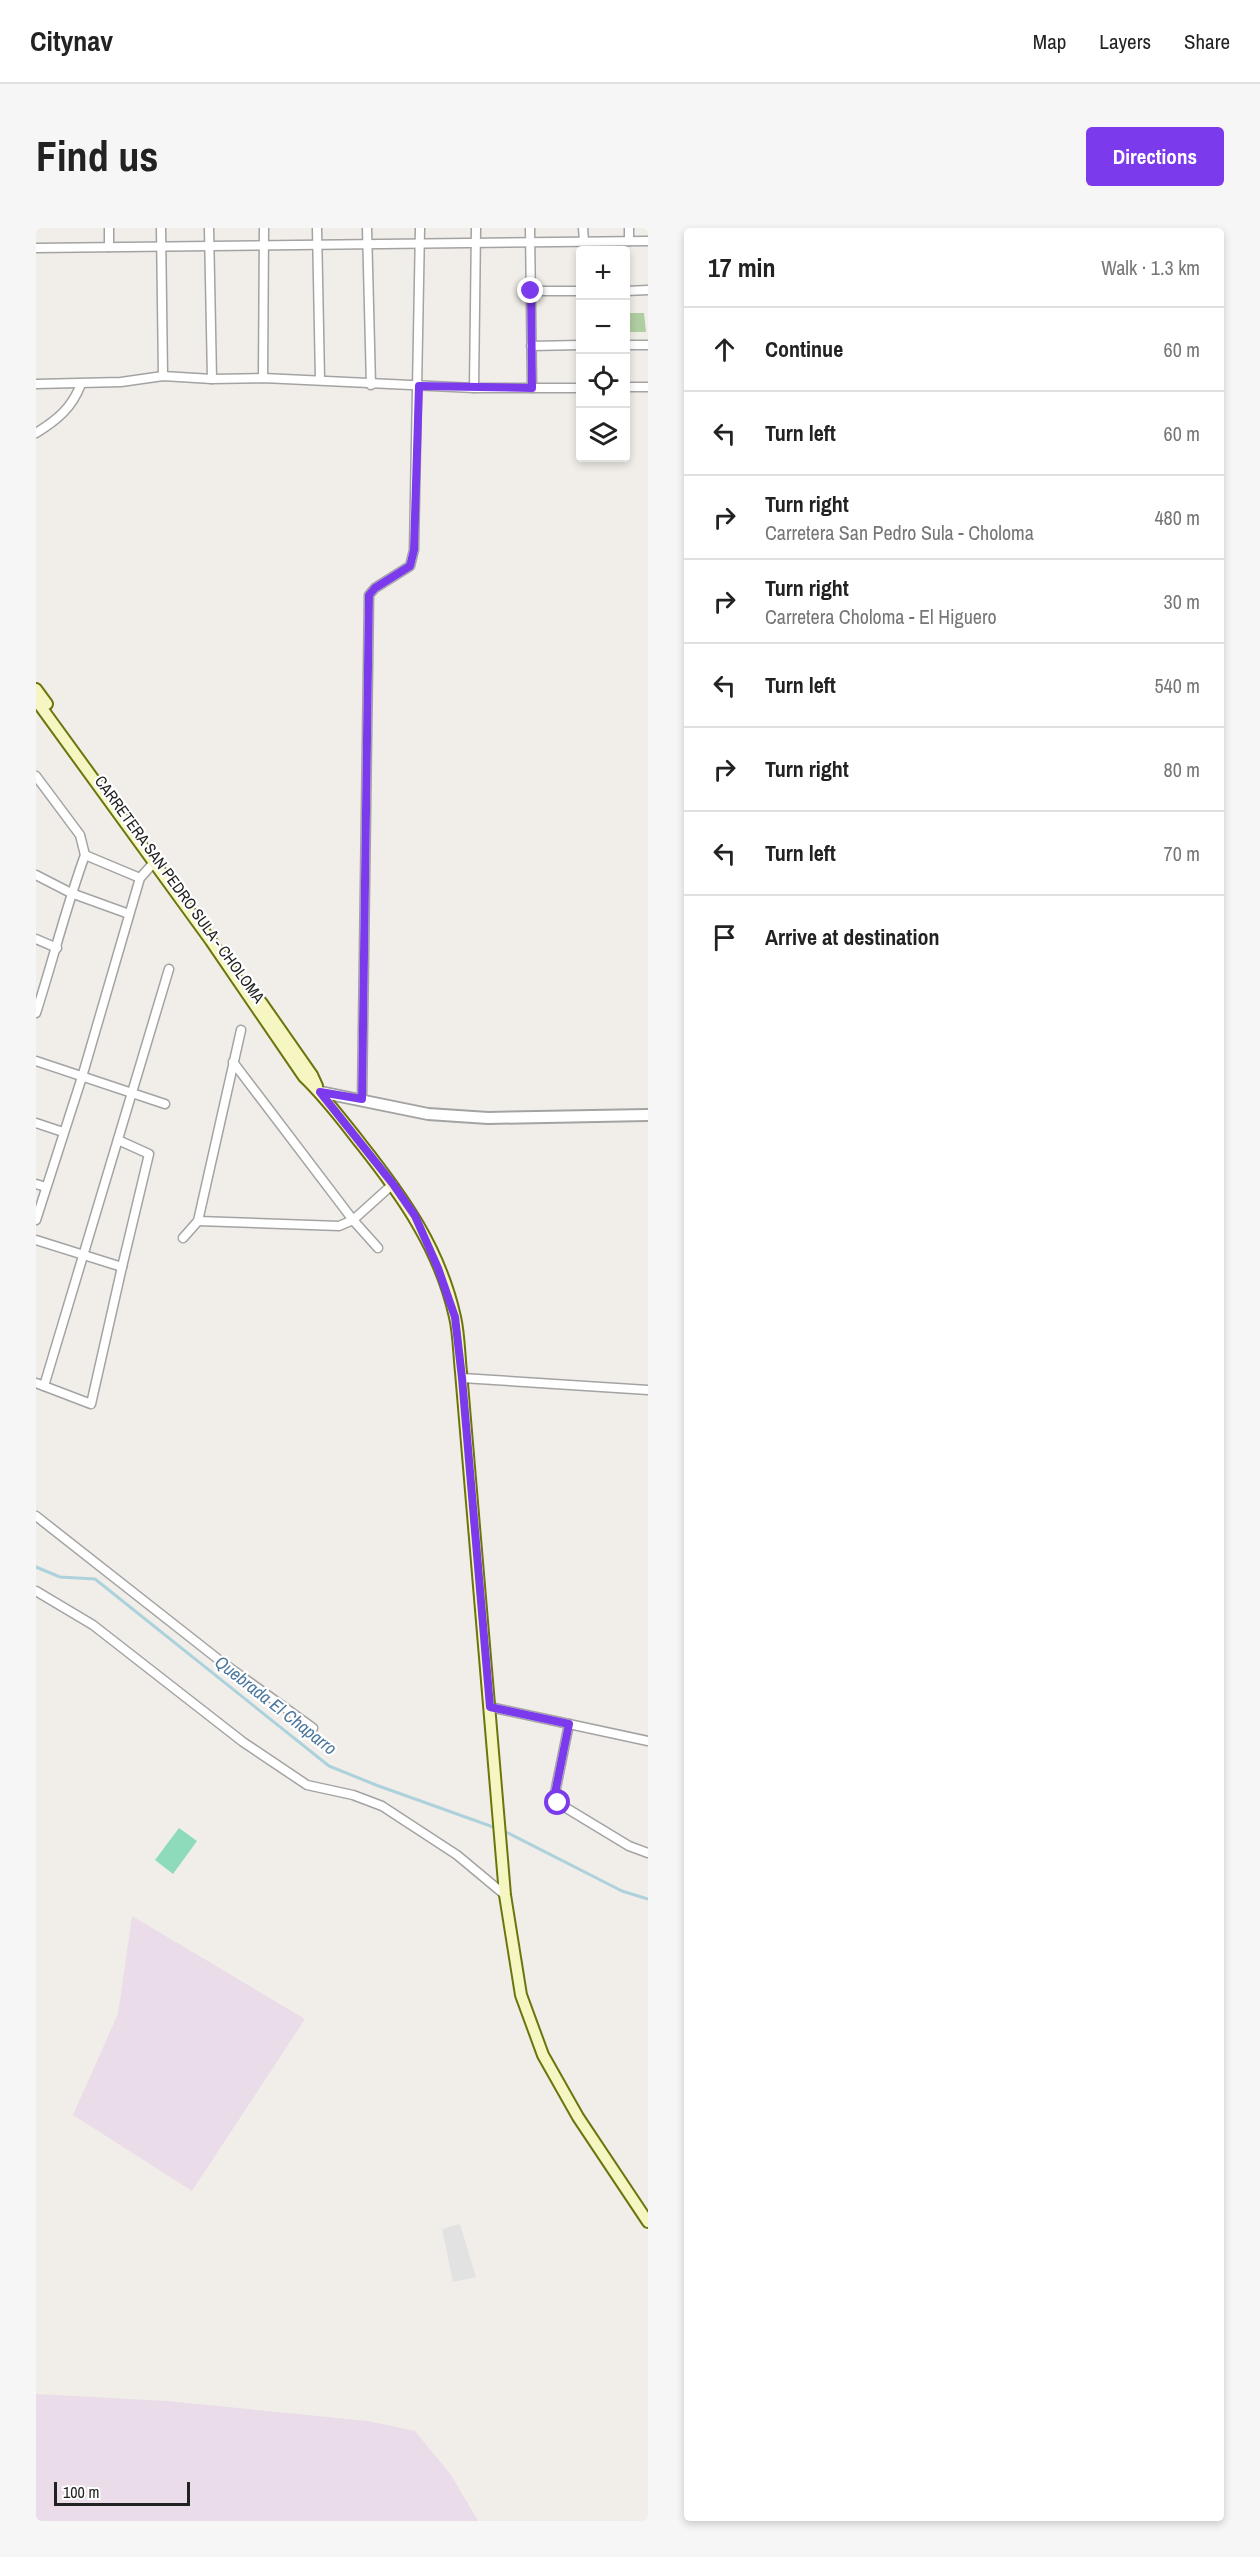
<!DOCTYPE html>
<meta charset="utf-8">
<style>
body{margin:0;font-family:"Archivo Narrow",sans-serif;background:#f6f6f6;color:#222}
.controls{position:absolute;right:18px;top:18px;display:grid;overflow:hidden;border-radius:6px;box-shadow:0 3px 9px #0003}
.controls button{width:54px;height:54px;display:grid;place-items:center;padding:0;border:0;border-bottom:2px solid #e0e0e0;background:#fff;color:#222;font:30px sans-serif}
.scale{position:absolute;left:18px;bottom:15px;width:136px;box-sizing:border-box;padding-left:6px;border:3px solid #222;border-top:0;font-size:16px;line-height:21px;white-space:nowrap;color:#222;-webkit-text-stroke:4px #fff;paint-order:stroke}
.stop{position:absolute;width:18px;height:18px;margin:-14px;border:4px solid #7c3aed;border-radius:50%;background:#fff}
.stop.end{background:#7c3aed;border-color:#fff;box-shadow:0 2px 6px #0008}
.list{margin:0;padding:0;list-style:none}
h2{display:flex;justify-content:space-between;align-items:center;height:78px;margin:0;padding:0 24px;font-size:26px}
h2 small{font-size:20px;font-weight:400;color:#767676}
.list li{display:grid;grid-template-columns:39px 1fr auto;gap:18px;align-items:center;box-sizing:border-box;height:84px;padding:0 24px;border-top:2px solid #e0e0e0}
.list b{display:block;font-size:22px;white-space:nowrap}
.list p{margin:0;font-size:20px;white-space:nowrap;color:#767676}
.list em{font-size:20px;font-style:normal;color:#767676}
.icon{flex:none;width:33px;height:33px;fill:none;stroke:currentColor;stroke-width:2;stroke-linecap:round;stroke-linejoin:round}
.map{position:relative;flex:none;width:612px;height:2293px;overflow:hidden;border-radius:6px}
header{display:flex;align-items:center;gap:36px;box-sizing:border-box;height:84px;padding:0 30px;background:#fff;border-bottom:2px solid #e0e0e0}
header strong{font-size:28px}
nav{display:flex;gap:33px;margin-inline-start:auto;font-size:21px}
.intro{display:flex;align-items:center;justify-content:space-between;box-sizing:border-box;height:144px;padding:0 36px}
h1{margin:0;font-size:42px}
.button{padding:15px 27px;border-radius:6px;background:#7c3aed;color:#fff;font-size:21px;font-weight:700}
main{display:flex;gap:36px;padding:0 36px}
aside{flex:1;background:#fff;border-radius:6px;box-shadow:0 3px 9px #0003}
.map>svg:first-child{display:block}
.industrial{fill:#eadce8}
.forest{fill:#afcea1}
.pitch{fill:#8ddbbb}
.parking{fill:#e2e2e2}
.lines{fill:none;stroke-linecap:round;stroke-linejoin:round}
.stream{stroke:#add2dc;stroke-width:3}
.minor-casing{stroke:#a3a3a3;stroke-width:11}
.tertiary-casing{stroke:#a3a3a3;stroke-width:14}
.secondary-casing{stroke:#6c750c;stroke-width:14}
.minor{stroke:#fff;stroke-width:8}
.tertiary{stroke:#fff;stroke-width:10}
.secondary{stroke:#f5f6c2;stroke-width:10}
.route{stroke:#7c3aed;stroke-width:8}
.labels{text-anchor:middle;dominant-baseline:central;stroke-width:4.5;stroke-linejoin:round;paint-order:stroke}
.street-label{font-size:16px;fill:#222;stroke:#fff}
.water-label{font-size:18px;font-style:italic;fill:#4c779d;stroke:#fff}
</style>
<header>
<strong>Citynav</strong>
<nav><a>Map</a><a>Layers</a><a>Share</a></nav>
</header>
<div class="intro"><h1>Find us</h1><a class="button">Directions</a></div>
<main>
<div class="map">
<svg width="612" height="2293" viewBox="0 0 612 2293">
<rect width="100%" height="100%" fill="#f1eee9"/>
<g class="industrial">
<polygon points="96,1688 269,1791 156,1963 37,1887 82,1786"/>
<polygon points="0,2166 131,2173 332,2193 379,2203 415,2247 442,2293 0,2293"/>
</g>
<polygon class="forest" points="594,85 608,85 610,104 592,104"/>
<polygon class="pitch" points="143,1600 161,1613 137,1646 119,1632"/>
<polygon class="parking" points="424,1996 440,2049 417,2054 406,2001"/>
<g class="lines">
<g class="stream">
<polyline points="0,1339 24,1349 59,1351 293,1538 340,1557 460,1600"/>
<polyline points="466,1602 586,1663 612,1671"/>
</g>
<defs>
<g id="minor">
<polyline points="73,0 73,19"/>
<polyline points="125,0 127,148"/>
<polyline points="173,0 176,151"/>
<polyline points="281,0 284,152"/>
<polyline points="331,0 335,157"/>
<polyline points="494,0 496,160"/>
<polyline points="547,0 548,13"/>
<polyline points="593,0 593,13"/>
<polyline points="0,20 612,13"/>
<polyline points="495,63 544,63"/>
<polyline points="590,63 612,62"/>
<polyline points="590,117 612,117"/>
<polyline points="495,118 544,117"/>
<polyline points="227,150 228,0"/>
<polyline points="0,156 85,154 127,148 176,151 227,150 438,160 544,160"/>
<polyline points="590,159 612,159"/>
<polyline points="438,160 440,0"/>
<path d="M0,205c21,-13 36,-25 45,-49"/>
<polyline points="0,548 44,607 49,627 104,650"/>
<polyline points="0,647 35,665 93,686"/>
<polyline points="0,711 21,720"/>
<path d="M0,785c17,-53 30,-106 49,-158"/>
<polyline points="0,833 129,876"/>
<polyline points="197,834 317,992 342,1020"/>
<polyline points="326,871 333,367 339,360 374,338 378,322 384,0"/>
<polyline points="0,895 27,904"/>
<polyline points="0,956 10,959"/>
<polyline points="0,992 46,849 104,650 122,630"/>
<polyline points="162,993 303,998 317,992 357,956"/>
<polyline points="147,1010 162,993 205,802"/>
<polyline points="0,1012 86,1039 113,926 82,912"/>
<polyline points="426,1150 612,1162"/>
<polyline points="0,1155 55,1176 86,1039"/>
<polyline points="8,1158 133,741"/>
<polyline points="0,1288 187,1435 277,1500"/>
<polyline points="0,1363 57,1397 207,1514 271,1557 317,1567 346,1578 421,1627 469,1667"/>
<polyline points="454,1479 612,1513"/>
<polyline points="533,1496 519,1565 522,1575 593,1618 612,1625"/>
</g>
<polyline id="tertiary" points="284,864 392,886 452,890 612,887"/>
<g id="secondary">
<polyline points="0,461 11,476"/>
<path d="M0,472l175,241 93,136c22,21 39,44 57,67 42,53 79,105 94,173 4,17 4,37 6,55l44,523 16,100 22,60 35,62 70,105"/>
<polyline points="225,774 276,847 281,858"/>
</g>
</defs>
<use href="#minor" class="minor-casing"/>
<use href="#tertiary" class="tertiary-casing"/>
<use href="#secondary" class="secondary-casing"/>
<use href="#minor" class="minor"/>
<use href="#tertiary" class="tertiary"/>
<use href="#secondary" class="secondary"/>
</g>
<g class="lines">
<polyline class="route" points="495,63 496,160 383,158 378,322 374,338 339,360 333,367 326,871 284,864 357,956 379,988 402,1040 419,1089 426,1150 454,1479 533,1496 519,1565 522,1575"/>
</g>
<g class="labels">
<g class="street-label">
<text transform="translate(144 661) rotate(54)">CARRETERA SAN PEDRO SULA - CHOLOMA</text>
</g>
<g class="water-label">
<text transform="translate(240 1477) rotate(38)">Quebrada El Chaparro</text>
</g>
</g>
</svg>
<div class="controls">
<button>+</button>
<button>−</button>
<button><svg class="icon" aria-label="locate" viewBox="0 0 24 24"><circle cx="12" cy="12" r="6"/><path d="M12 2v4M12 18v4M2 12h4M18 12h4"/></svg></button>
<button><svg class="icon" aria-label="layers" viewBox="0 0 24 24"><path d="M12 4l9 5-9 5-9-5zM3 14l9 5 9-5"/></svg></button>
</div>
<div class="scale">100 m</div>
<div class="stop" style="left:522px;top:1575px"></div>
<div class="stop end" style="left:495px;top:63px"></div>
</div>
<aside>
<h2>17 min<small>Walk · 1.3 km</small></h2>
<ul class="list">
<li><svg class="icon" aria-label="ahead" viewBox="0 0 24 24"><path d="M12 20V5M6 11l6-6 6 6"/></svg><div><b>Continue</b></div><em>60 m</em></li>
<li><svg class="icon" aria-label="left" viewBox="0 0 24 24"><path d="M17 20v-9H6M10 6l-5 5 5 5"/></svg><div><b>Turn left</b></div><em>60 m</em></li>
<li><svg class="icon" aria-label="right" viewBox="0 0 24 24"><path d="M7 20v-9h11M14 6l5 5-5 5"/></svg><div><b>Turn right</b><p>Carretera San Pedro Sula - Choloma</p></div><em>480 m</em></li>
<li><svg class="icon" aria-label="right" viewBox="0 0 24 24"><path d="M7 20v-9h11M14 6l5 5-5 5"/></svg><div><b>Turn right</b><p>Carretera Choloma - El Higuero</p></div><em>30 m</em></li>
<li><svg class="icon" aria-label="left" viewBox="0 0 24 24"><path d="M17 20v-9H6M10 6l-5 5 5 5"/></svg><div><b>Turn left</b></div><em>540 m</em></li>
<li><svg class="icon" aria-label="right" viewBox="0 0 24 24"><path d="M7 20v-9h11M14 6l5 5-5 5"/></svg><div><b>Turn right</b></div><em>80 m</em></li>
<li><svg class="icon" aria-label="left" viewBox="0 0 24 24"><path d="M17 20v-9H6M10 6l-5 5 5 5"/></svg><div><b>Turn left</b></div><em>70 m</em></li>
<li><svg class="icon" aria-label="arrive" viewBox="0 0 24 24"><path d="M6 21V4h12l-3 4 3 4H6"/></svg><div><b>Arrive at destination</b></div></li>
</ul>
</aside>
</main>
